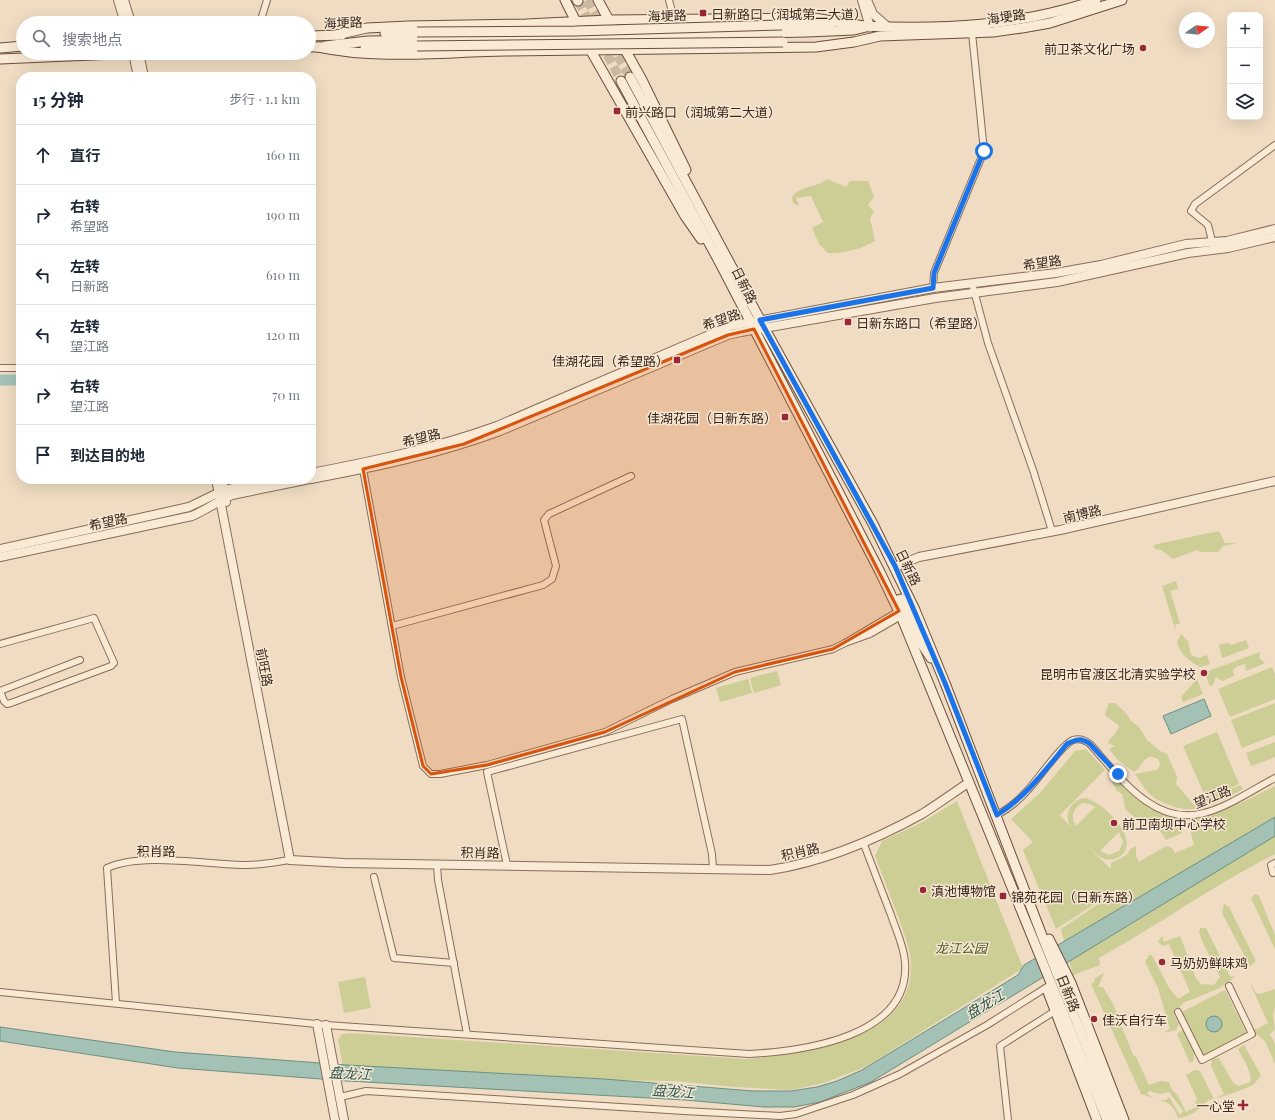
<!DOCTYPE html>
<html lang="zh">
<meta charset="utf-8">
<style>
body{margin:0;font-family:"Playfair Display","Noto Sans SC",serif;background:#f6f6f7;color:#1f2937}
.controls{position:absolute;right:12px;top:12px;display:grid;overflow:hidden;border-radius:8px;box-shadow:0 4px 16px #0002}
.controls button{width:36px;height:36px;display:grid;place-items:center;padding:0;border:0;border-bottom:1px solid #e0e1e3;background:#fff;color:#1f2937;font:20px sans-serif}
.compass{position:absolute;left:1179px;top:12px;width:36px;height:36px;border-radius:50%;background:#fff;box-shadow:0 4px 16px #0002;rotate:76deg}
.stop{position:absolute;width:12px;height:12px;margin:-9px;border:3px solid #1a73e8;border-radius:50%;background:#fff}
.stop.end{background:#1a73e8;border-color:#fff;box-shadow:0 1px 4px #0008}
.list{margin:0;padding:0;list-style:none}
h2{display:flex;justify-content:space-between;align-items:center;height:52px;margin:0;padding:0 16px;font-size:17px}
h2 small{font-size:13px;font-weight:400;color:#747a83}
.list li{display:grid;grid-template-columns:26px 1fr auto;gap:12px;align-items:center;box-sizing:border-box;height:60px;padding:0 16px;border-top:1px solid #e0e1e3}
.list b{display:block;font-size:15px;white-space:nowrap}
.list p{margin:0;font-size:13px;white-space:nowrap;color:#747a83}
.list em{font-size:13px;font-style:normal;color:#747a83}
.icon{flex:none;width:22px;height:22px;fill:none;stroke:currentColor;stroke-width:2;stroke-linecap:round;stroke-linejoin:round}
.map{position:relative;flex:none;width:1275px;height:1120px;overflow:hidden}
.search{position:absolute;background:#fff;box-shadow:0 4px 16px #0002;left:16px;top:16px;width:300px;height:44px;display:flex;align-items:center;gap:10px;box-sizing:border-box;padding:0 14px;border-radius:22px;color:#747a83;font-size:15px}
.panel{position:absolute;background:#fff;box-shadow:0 4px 16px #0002;left:16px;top:72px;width:300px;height:412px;border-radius:16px}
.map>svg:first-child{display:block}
.green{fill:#cdcd96;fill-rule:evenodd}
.water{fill:#a4c1b5;stroke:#6b9082}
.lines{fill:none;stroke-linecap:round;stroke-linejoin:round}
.river{stroke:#a4c1b5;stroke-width:11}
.secondary-tunnel{stroke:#cbb8a1;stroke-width:9;stroke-dasharray:9 4.5;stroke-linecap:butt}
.minor-casing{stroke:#896d59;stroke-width:8}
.tertiary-casing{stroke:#896d59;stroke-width:10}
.secondary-casing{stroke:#6b4e3c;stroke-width:11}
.minor{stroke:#f9ead5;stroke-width:6}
.tertiary{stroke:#f9ead5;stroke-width:8}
.secondary{stroke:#f9ead5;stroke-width:9}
.secondary-bridge-casing{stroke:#6b4e3c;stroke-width:11;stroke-linecap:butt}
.secondary-bridge{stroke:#f9ead5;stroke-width:9}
.route{stroke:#1a73e8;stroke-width:5}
.marked{fill:#d6540e;fill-opacity:0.2;stroke:#d6540e;stroke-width:3;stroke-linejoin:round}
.poi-dot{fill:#992736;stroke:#f6e7d2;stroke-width:1.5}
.labels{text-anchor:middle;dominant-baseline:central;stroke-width:3;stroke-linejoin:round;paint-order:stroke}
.poi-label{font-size:13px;fill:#39271d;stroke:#f6e7d2;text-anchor:start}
.street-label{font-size:13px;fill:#39271d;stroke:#f6e7d2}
.park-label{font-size:13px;font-style:italic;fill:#4f5523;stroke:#f6e7d2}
.water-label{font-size:14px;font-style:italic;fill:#2c5951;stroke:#f6e7d2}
</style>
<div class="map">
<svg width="1275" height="1120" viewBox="0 0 1275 1120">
<rect width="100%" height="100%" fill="#efdcc2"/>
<g class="green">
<path d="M827,179l19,8 4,-6h18l6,16 -6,8 6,7 -4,6 5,23c-14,8 -32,13 -47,12l-9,-9 -7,-16 11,-6 -12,-26 -15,2 3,8 -6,-3 -1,-6c9,-12 25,-9 35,-18z"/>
<polygon points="1219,531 1225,543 1237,543 1223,546 1218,552 1201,552 1197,550 1173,559 1161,550 1155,549 1153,545"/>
<polygon points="1176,581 1178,589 1170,591 1180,623 1175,625 1176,632 1162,586"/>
<path d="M1181,634l7,7 3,14 8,3 8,-3 3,9 -10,3c-11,-6 -20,-13 -23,-25z"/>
<polygon points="1246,640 1249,648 1222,658 1219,645 1228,643 1231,645"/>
<polygon points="1260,652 1259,658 1265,663 1246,671 1245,664 1238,666 1233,670 1234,676 1222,681 1216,677 1213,685 1210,686 1206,676 1208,671"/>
<polygon points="1272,667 1275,675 1275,699 1230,717 1218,689"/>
<polygon points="777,671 781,685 754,693 750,678"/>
<polygon points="748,679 752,693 720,702 716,688"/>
<polygon points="1197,679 1203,694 1183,702 1181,697"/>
<path d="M1109,703h6l11,10 5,8 8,6 8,13 13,11 7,3 10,23 -1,7 19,22 3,-5 8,-3 -23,-52 34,-14 22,52 -31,14 33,-13 2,4c-26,14 -49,29 -78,14 -4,-2 -10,-4 -13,-7 -7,-6 -12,-15 -17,-22l22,-4 3,-4 -1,-6c-14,-10 -15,6 -25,12l-17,-13 -8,-10 6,-3 -7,-3c3,-7 9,-9 11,-17l-14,-11z"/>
<polygon points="1275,703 1275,735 1242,748 1231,720"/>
<polygon points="1275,742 1275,757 1251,766 1246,753"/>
<path d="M1086,749l19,21 -45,45 35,39 16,15v-6c7,-4 16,-5 19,-14l6,-3v10l3,6 27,-16 6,2 3,5 19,-8 -3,-12 2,-7 -4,-7 11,-6 41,-10 34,-17v68c-62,31 -116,71 -176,104l1,7 -27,10 -12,-46 58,-39 -1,-1 -62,40 -33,-79 10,-8 -22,-23 30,-27 34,-41z"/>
<path d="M1116,779h4l31,30 26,4c2,6 5,14 5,20l-16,7 -14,-21 -14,1 -12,-10 -4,-16 -5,-3 -5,-9z"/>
<path d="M1084,798c17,1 63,46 33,60 -5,2 -10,2 -15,0 -6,-3 -11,-9 -16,-14 -9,-10 -24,-21 -16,-36 3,-6 8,-9 14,-10zM1083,803l7,1 5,3 -19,19c-6,-9 -3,-19 7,-23zM1119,832l4,10 -4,9 -10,4 -9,-4z"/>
<path d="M957,801l66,167 -156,98 -43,17 -33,7 -56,-3 -61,-6 -68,-1 -263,-14 -5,-26 4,-6 9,-1 394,26c57,-5 170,-17 166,-96 -1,-16 -8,-32 -13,-47 -8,-20 -15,-40 -23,-60l7,-15 39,-18z"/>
<polygon points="1255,894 1259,896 1275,935 1275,949 1251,898"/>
<polygon points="1224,904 1229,907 1256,961 1250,966 1222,913"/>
<polygon points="1200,928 1206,928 1230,976 1235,977 1220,988 1183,1003 1174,1014 1179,1024 1176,1030 1162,1033 1170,1029 1158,988 1145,962 1149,955 1152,955 1169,988 1178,999 1190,992 1169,944 1163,946 1158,942 1162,936 1164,942 1180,936 1196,978 1201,984 1214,985 1220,977 1202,941 1199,932"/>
<path d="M1104,973l-6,14h5l10,17 20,51 3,2 13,28 11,-4 9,1 3,8 6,6 8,16 10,-5 -1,-4 2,-4 -11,-24 9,-5 5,1 14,28 10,-5 -13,-28 1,-7 7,-1 14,25 6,3 11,-4c3,-10 -8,-24 -12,-33l6,-4 17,30c-2,3 -5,7 -8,10 -5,3 -39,15 -44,15 -9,8 -18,17 -31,18 -4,-11 -8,-16 -20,-18h8l3,-3 11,18 3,-4 -14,-19 -9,2 -11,-3 -2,3 7,4 -13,-4 -50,-110 3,-2 1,-4z"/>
<polygon points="365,977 371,1008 344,1013 338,982"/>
<polygon points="1249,981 1256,993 1260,994 1275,989 1275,1006 1273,1015 1275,1029 1270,1034 1275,1044 1275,1064 1265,1041 1251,1029 1257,1029 1268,1023"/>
<polygon points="1225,990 1248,1036 1203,1058 1180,1013"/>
<polygon points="1183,1029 1194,1049 1194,1060 1190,1063 1177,1034"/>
</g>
<g class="water">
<polygon points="1204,699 1211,716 1171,734 1163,716"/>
<polygon points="1275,817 1275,836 871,1082 820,1102 794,1107 764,1107 685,1100 347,1081 178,1068 0,1041 0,1027 175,1052 346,1065 604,1079 753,1091 791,1091 817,1087 837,1081 862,1070 1018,975 1024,965"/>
<circle cx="1214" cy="1024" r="8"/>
</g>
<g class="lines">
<polyline class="river" points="0,380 21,380"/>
<g class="secondary-tunnel">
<polyline points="587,0 601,25"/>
<polyline points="578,1 592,27"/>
<polyline points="601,43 621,81"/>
<polyline points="611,44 630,77"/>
</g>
<defs>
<g id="minor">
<polyline points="669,0 674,19"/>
<polyline points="260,23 267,0"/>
<polyline points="1212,241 1208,225 1191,211 1195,204 1275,145"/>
<polyline points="972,283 988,343 1033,470 1052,531"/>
<polyline points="933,288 934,273 984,151 972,33"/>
<polyline points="0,368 21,368"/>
<polyline points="363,469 401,677 423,766 431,774 440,774 487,765 605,732 672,699 735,672 833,649 845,643"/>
<polyline points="899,611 845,643 870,634 901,616"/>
<polyline points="392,626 543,585 552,579 556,566 544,520 549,514 631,476"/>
<polyline points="0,644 94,618 114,663 111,666 11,703 7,704 4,701 0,691"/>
<polyline points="0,691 80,660"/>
<path d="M997,815c11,-6 20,-13 29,-23 11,-11 35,-47 47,-52 7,-2 12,0 17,4 29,32 64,83 114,69 24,-6 48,-23 71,-35"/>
<polyline points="1275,863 1271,865 1273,873 1275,872"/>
<polyline points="437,864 438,880 467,1034"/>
<polyline points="507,865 487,772 682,719 712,854 713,869"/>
<polyline points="374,877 394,958 454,963"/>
<path d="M0,992l326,33 423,29c55,-3 162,-17 156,-92 -1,-16 -9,-32 -14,-47 -9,-24 -19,-49 -28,-73"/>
<path d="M116,1003l-9,-135c35,-16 101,-3 140,-3 14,0 29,-3 43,-5"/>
<polyline points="1178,1012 1202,1060 1252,1034 1229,986"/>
<polyline points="340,1097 366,1091 684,1111 780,1116 796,1114 853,1095 900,1074 987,1025 1047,987"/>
<polyline points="1008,1120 1000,1046 1055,1011"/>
</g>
<g id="tertiary">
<polyline points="118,0 125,23"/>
<polyline points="124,0 131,23"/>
<polyline points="862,0 870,27"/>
<polyline points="867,0 873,14 888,27"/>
<polyline points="133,53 138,77"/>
<polyline points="139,53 144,77"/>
<path d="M311,473c63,-12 125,-25 186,-47l233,-100 203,-38 123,-15 45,-8 85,-21 41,-3 48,-12"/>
<path d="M216,479l74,381 54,3 426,7c53,-8 105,-30 152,-56 16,-10 31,-21 46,-31"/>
<polyline points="222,479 226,502"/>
<path d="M311,479c64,-12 127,-25 189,-48l228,-96 13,-3 194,-34 122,-16 131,-29 40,-5 47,-11"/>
<polyline points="0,549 189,507 224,490 276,479"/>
<path d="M0,557l192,-41c14,-6 26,-15 40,-21l78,-16"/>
<polyline points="895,567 919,557 1060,530 1275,481"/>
<polyline points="317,1024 335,1120"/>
<polyline points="326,1025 344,1120"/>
</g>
<g id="secondary">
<polyline points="565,0 591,51 685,216 701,239"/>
<polyline points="577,0 578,1"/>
<polyline points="598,0 611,24"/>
<polyline points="782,25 831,25"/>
<path d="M863,26c79,4 158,0 233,-26"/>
<polyline points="385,33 417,32"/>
<polyline points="336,35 367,28 408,26 526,24 609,20 814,18 870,27"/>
<polyline points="309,36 342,35"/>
<polyline points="325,46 368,41 585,38 597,35 606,27"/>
<polyline points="594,46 605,38 617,36 807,32 854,30 866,27"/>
<polyline points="623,46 642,80 686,170"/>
<polyline points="309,47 324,47"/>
<path d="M318,47c62,13 124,5 187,4 103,-2 207,-2 311,-4l38,-5 26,-6 113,-4 29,-4 28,-5 72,-23"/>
<polyline points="0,48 23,46"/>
<polyline points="365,48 417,46"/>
<polyline points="0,59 139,53"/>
<polyline points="630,77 765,329 873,524 915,610 945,683 1046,946 1116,1120"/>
<polyline points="621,81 721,265 880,572 901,616 1107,1120"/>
<polyline points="897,607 898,600 901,599 919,640 931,658"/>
<polyline points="1049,939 1071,983 1124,1120"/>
<polyline points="1048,992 1097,1120"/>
</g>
</defs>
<use href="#minor" class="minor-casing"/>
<use href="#tertiary" class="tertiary-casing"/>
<use href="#secondary" class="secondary-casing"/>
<use href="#minor" class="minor"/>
<use href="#tertiary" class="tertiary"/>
<use href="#secondary" class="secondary"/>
<defs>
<g id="secondary-bridge">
<polyline points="417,32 575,31 782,25"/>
<polyline points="417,46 783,42"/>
</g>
</defs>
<use href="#secondary-bridge" class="secondary-bridge-casing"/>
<use href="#secondary-bridge" class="secondary-bridge"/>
</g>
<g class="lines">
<path class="route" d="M984,151l-50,122 -1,15 -173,32 135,246 50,117 52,132c29,-18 49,-46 70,-71 9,-5 15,-6 23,0l28,30"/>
</g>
<path class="marked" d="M754,329l145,282 -66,38 -98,23 -130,60 -118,33 -56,9 -8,-8 -22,-89 -38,-208 101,-25 264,-109z"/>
<g class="poi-dot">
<rect x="699" y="9" width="8" height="8" rx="2"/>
<circle cx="1143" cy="48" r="4"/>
<rect x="613" y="107" width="8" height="8" rx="2"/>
<rect x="844" y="318" width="8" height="8" rx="2"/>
<rect x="673" y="356" width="8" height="8" rx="2"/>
<rect x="781" y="413" width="8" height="8" rx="2"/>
<circle cx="1204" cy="673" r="4"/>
<circle cx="1114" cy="823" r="4"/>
<circle cx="923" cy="890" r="4"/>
<rect x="999" y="892" width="8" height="8" rx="2"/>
<circle cx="1162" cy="962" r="4"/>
<circle cx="1094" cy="1019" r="4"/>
<path d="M1241 1099h4v4h4v4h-4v4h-4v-4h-4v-4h4z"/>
</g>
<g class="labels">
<g class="poi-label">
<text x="711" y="13">日新路口（润城第二大道）</text>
<text x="1135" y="48" text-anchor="end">前卫茶文化广场</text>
<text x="625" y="111">前兴路口（润城第二大道）</text>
<text x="856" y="322">日新东路口（希望路）</text>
<text x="669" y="360" text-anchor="end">佳湖花园（希望路）</text>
<text x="777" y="417" text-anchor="end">佳湖花园（日新东路）</text>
<text x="1196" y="673" text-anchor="end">昆明市官渡区北清实验学校</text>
<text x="1122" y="823">前卫南坝中心学校</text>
<text x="931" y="890">滇池博物馆</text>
<text x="1011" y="896">锦苑花园（日新东路）</text>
<text x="1170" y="962">马奶奶鲜味鸡</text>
<text x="1102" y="1019">佳沃自行车</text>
<text x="1235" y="1105" text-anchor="end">一心堂</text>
</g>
<g class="street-label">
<text transform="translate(667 15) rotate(-2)">海埂路</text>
<text transform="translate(1006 16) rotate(-8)">海埂路</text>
<text transform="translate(343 22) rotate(-2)">海埂路</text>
<text transform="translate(1042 262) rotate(-8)">希望路</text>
<text transform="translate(745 285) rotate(63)">日新路</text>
<text transform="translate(721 319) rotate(-19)">希望路</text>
<text transform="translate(421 437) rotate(-14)">希望路</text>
<text transform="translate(1082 513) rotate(-13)">南博路</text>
<text transform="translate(108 521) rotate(-12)">希望路</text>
<text transform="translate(909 567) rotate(64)">日新路</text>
<text transform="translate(265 667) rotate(79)">前旺路</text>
<text transform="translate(1212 796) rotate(-22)">望江路</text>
<text x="156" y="850">积肖路</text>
<text transform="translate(800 851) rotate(-13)">积肖路</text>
<text transform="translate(480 852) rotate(1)">积肖路</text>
<text transform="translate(1069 993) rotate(68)">日新路</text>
</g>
<g class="park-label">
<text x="961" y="947">龙江公园</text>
</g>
<g class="water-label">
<text transform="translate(985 1004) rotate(-31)">盘龙江</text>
<text transform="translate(350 1073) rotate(3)">盘龙江</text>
<text transform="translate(673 1091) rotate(4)">盘龙江</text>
</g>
</g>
</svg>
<div class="controls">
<button>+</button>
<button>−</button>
<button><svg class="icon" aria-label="layers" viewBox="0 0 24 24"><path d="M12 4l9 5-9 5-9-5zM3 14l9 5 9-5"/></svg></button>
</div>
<svg class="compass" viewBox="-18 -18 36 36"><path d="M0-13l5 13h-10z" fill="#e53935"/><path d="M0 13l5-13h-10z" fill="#747a83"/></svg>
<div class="stop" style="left:984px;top:151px"></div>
<div class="stop end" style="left:1118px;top:774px"></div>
<div class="search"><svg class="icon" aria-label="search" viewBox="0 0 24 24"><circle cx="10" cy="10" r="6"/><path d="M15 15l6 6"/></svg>搜索地点</div>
<section class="panel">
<h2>15 分钟<small>步行 · 1.1 km</small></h2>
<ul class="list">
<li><svg class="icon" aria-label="ahead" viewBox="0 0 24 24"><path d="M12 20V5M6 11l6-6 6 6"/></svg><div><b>直行</b></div><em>160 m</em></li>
<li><svg class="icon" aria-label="right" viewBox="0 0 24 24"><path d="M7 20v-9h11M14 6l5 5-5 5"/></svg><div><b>右转</b><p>希望路</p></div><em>190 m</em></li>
<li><svg class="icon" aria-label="left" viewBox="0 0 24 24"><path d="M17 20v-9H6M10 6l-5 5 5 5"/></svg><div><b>左转</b><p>日新路</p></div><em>610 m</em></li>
<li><svg class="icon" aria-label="left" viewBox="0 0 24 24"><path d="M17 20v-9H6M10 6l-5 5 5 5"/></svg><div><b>左转</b><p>望江路</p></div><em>120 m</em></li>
<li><svg class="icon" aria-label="right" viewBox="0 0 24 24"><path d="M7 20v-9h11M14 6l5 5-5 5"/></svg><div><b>右转</b><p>望江路</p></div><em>70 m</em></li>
<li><svg class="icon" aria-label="arrive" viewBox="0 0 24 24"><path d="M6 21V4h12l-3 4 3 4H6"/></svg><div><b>到达目的地</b></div></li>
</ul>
</section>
</div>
